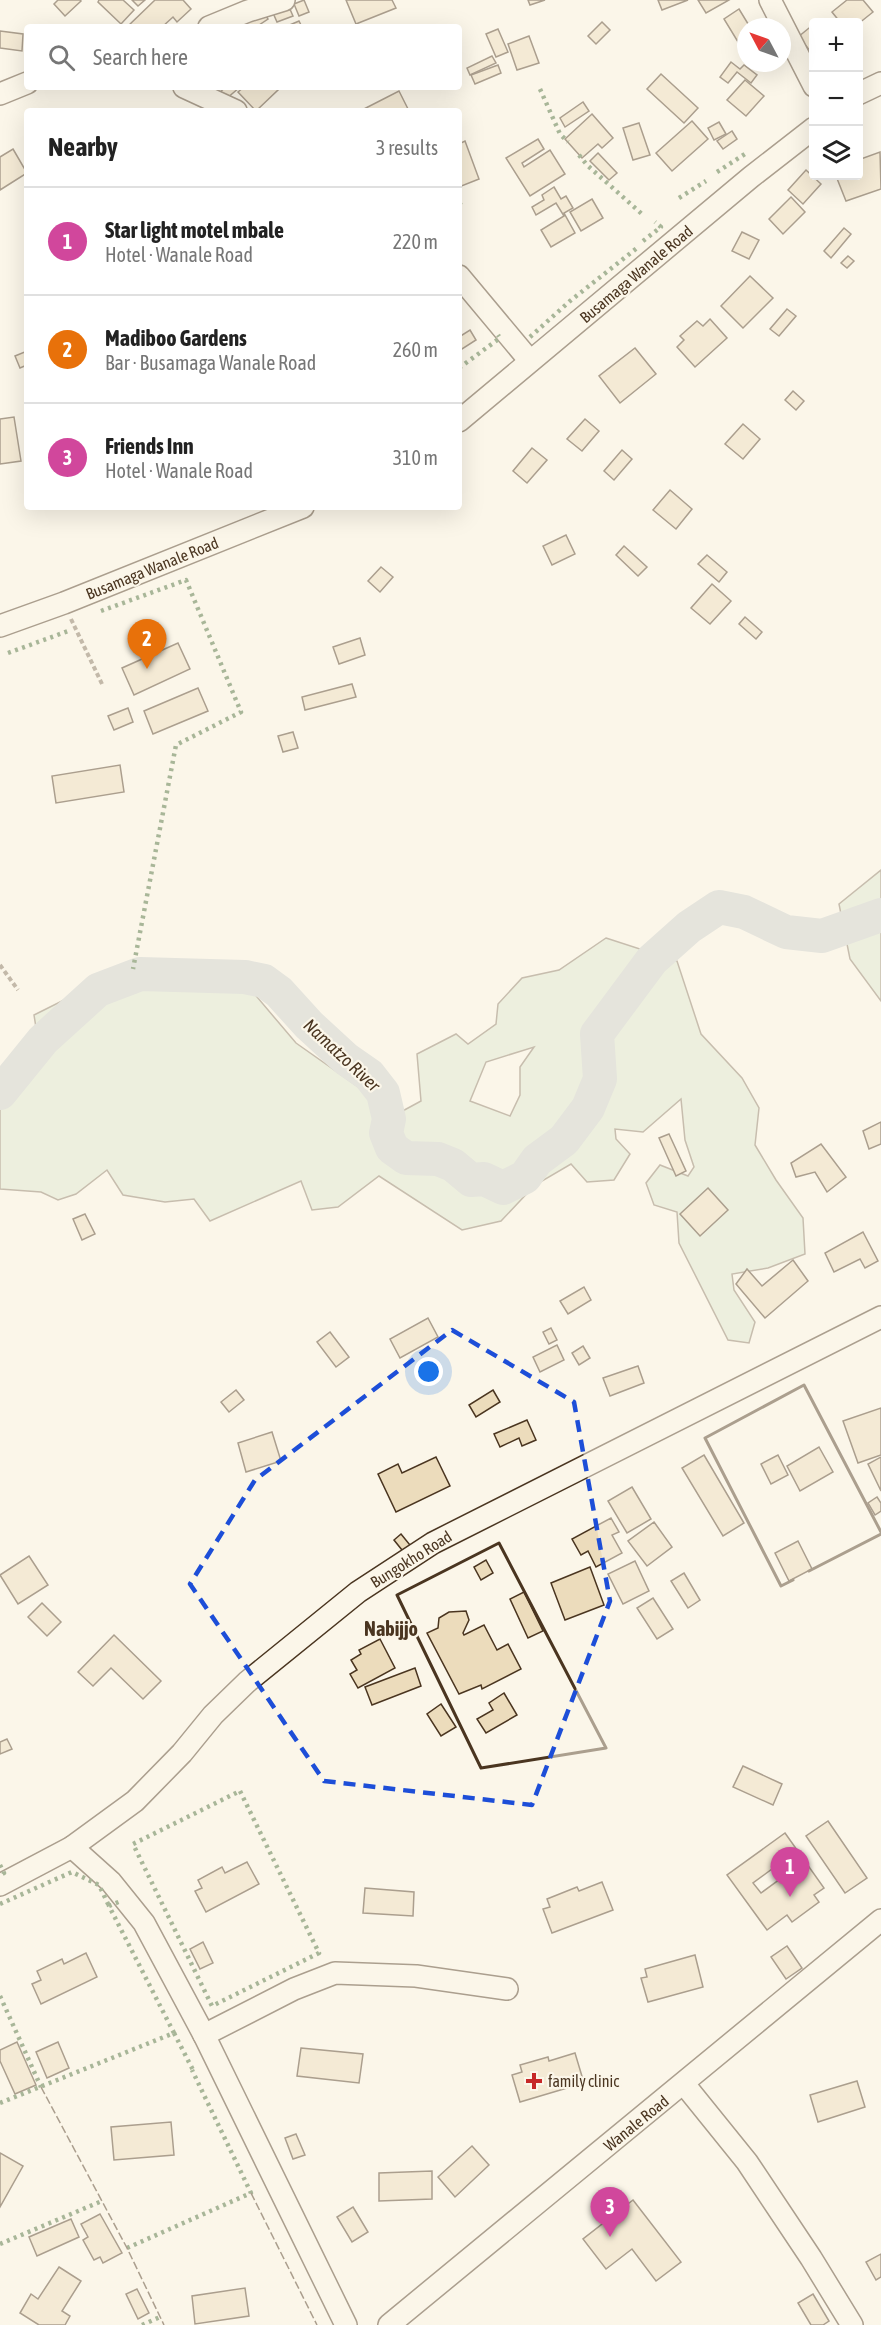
<!DOCTYPE html>
<meta charset="utf-8">
<style>
body{margin:0;font-family:"Asap Condensed",sans-serif;background:#f2f2f2;color:#222}
.controls{position:absolute;right:18px;top:18px;display:grid;overflow:hidden;border-radius:6px;box-shadow:0 6px 24px #0002}
.controls button{width:54px;height:54px;display:grid;place-items:center;padding:0;border:0;border-bottom:2px solid #e0e0e0;background:#fff;color:#222;font:30px sans-serif}
.compass{position:absolute;left:737px;top:18px;width:54px;height:54px;border-radius:50%;background:#fff;box-shadow:0 6px 24px #0002;rotate:311deg}
.you{position:absolute;left:429px;top:1372px;width:21px;height:21px;margin:-15px;border:4px solid #fff;border-radius:50%;background:#1a73e8;box-shadow:0 0 0 9px #1a73e833}
.badge{display:grid;place-items:center;width:39px;height:39px;border-radius:50%;background:#7c3aed;color:#fff;font-size:20px;font-weight:700}
.pin{position:absolute;translate:-50% -50px;filter:drop-shadow(0 2px 3px #0008)}
.pin::after{content:'';position:absolute;top:32px;width:21px;height:18px;background:inherit;clip-path:polygon(0 0,100% 0,50% 100%)}
.list{margin:0;padding:0;list-style:none}
h2{display:flex;justify-content:space-between;align-items:center;height:78px;margin:0;padding:0 24px;font-size:26px}
h2 small{font-size:20px;font-weight:400;color:#767676}
.list li{display:grid;grid-template-columns:39px 1fr auto;gap:18px;align-items:center;box-sizing:border-box;height:108px;padding:0 24px;border-top:2px solid #e0e0e0}
.list b{display:block;font-size:22px;white-space:nowrap}
.list p{margin:0;font-size:20px;white-space:nowrap;color:#767676}
.list em{font-size:20px;font-style:normal;color:#767676}
.icon{flex:none;width:33px;height:33px;fill:none;stroke:currentColor;stroke-width:2;stroke-linecap:round;stroke-linejoin:round}
.map{position:relative;flex:none;width:881px;height:2325px;overflow:hidden}
.search{position:absolute;background:#fff;box-shadow:0 6px 24px #0002;left:24px;top:24px;width:438px;height:66px;display:flex;align-items:center;gap:15px;box-sizing:border-box;padding:0 21px;border-radius:6px;color:#767676;font-size:22px}
.panel{position:absolute;background:#fff;box-shadow:0 6px 24px #0002;left:24px;top:108px;width:438px;height:402px;border-radius:6px}
.map>svg:first-child{display:block}
.green{fill:#dce7d0;stroke:#887966;stroke-width:1.5;fill-rule:evenodd}
.lines{fill:none;stroke-linecap:round;stroke-linejoin:round}
.river{stroke:#c9cecd;stroke-width:34}
.building{fill:#ecdcbc;stroke:#4a3520;stroke-width:1.5;fill-rule:evenodd}
.minor-casing{stroke:#4a3520;stroke-width:24}
.path{stroke:#7f6f5c;stroke-width:4;stroke-dasharray:4.5 3;stroke-linecap:butt}
.minor{stroke:#fbf6e9;stroke-width:21}
.hedge{stroke:#436837;stroke-width:4.5;stroke-dasharray:3 4.5;stroke-linecap:butt}
.fence{stroke:#4a3520;stroke-width:1.5;stroke-dasharray:8 3;stroke-linecap:butt}
.wall{stroke:#4a3520;stroke-width:3}
.marked{fill:none;stroke:#1d4ed8;stroke-width:4.5;stroke-dasharray:12 8;stroke-linejoin:round}
.poi-dot{fill:#c62828;stroke:#fbf6e9;stroke-width:2}
.labels{text-anchor:middle;dominant-baseline:central;stroke-width:4.5;stroke-linejoin:round;paint-order:stroke}
.street-label{font-size:16px;fill:#4a3520;stroke:#fbf6e9}
.poi-label{font-size:16px;fill:#4a3520;stroke:#fbf6e9;text-anchor:start}
.water-label{font-size:18px;font-style:italic;fill:#4a3520;stroke:#fbf6e9}
.quarter-label{font-size:20px;font-weight:bold;fill:#4a3520;stroke:#fbf6e9}
</style>
<div class="map">
<svg width="881" height="2325" viewBox="0 0 881 2325">
<rect width="100%" height="100%" fill="#fbf6e9"/>
<g class="green">
<polygon points="881,870 881,1001 850,959 839,904"/>
<path d="M606,938l71,23 24,73 41,44 17,30 -4,37 21,35 27,38 2,36 -37,14 -36,6 2,16 21,32 -6,21 -21,-3 -49,-97 -2,-31 -23,-7 -8,-22 14,-18 28,11 6,-9 -9,-27 -4,-41 -38,33 -28,-3 1,10 14,15 -16,26 -27,2 -16,-18 -36,21 -34,36 -39,9 -83,-54 -41,31 -26,3 -11,-29 -91,40 -16,-22 -29,3 -42,-7 -16,-25 -31,24 -18,6 -17,-8 -41,-3v-109l41,-21 -7,-44 82,-41 29,-6 48,-2 53,18 50,59 101,71 24,-13 -4,-47 39,-20 12,10 28,-20 2,-20 24,-26 37,-8zM534,1047l-14,20v28l-10,21 -40,-15 16,-39z"/>
</g>
<g class="lines">
<polyline class="river" points="0,1093 43,1040 98,990 140,974 245,977 264,981 279,992 309,1025 346,1059 369,1075 383,1093 389,1119 386,1133 392,1148 406,1158 438,1159 453,1165 471,1180 484,1179 503,1188 525,1177 537,1160 564,1140 588,1108 600,1079 597,1034 652,960 689,927 719,907 744,912 786,932 822,936 881,915"/>
</g>
<g class="building">
<polygon points="58,0 80,0 81,1 65,16 54,4"/>
<polygon points="99,0 123,0 134,10 121,24 98,2"/>
<polygon points="132,0 145,0 138,6"/>
<polygon points="155,0 183,0 191,9 177,22 173,17 162,27 127,27"/>
<polygon points="304,0 309,12 299,16 294,4"/>
<polygon points="346,0 392,0 396,8 356,24"/>
<polygon points="528,0 545,0 530,5"/>
<polygon points="658,0 688,0 662,10"/>
<polygon points="698,0 729,0 706,13"/>
<polygon points="847,0 863,0 873,12 858,24 858,22 840,22 832,12"/>
<polygon points="289,7 293,16 277,22 273,13"/>
<polygon points="739,9 750,27 746,27 746,55 724,19"/>
<polygon points="263,11 268,19 256,27 246,27 244,24"/>
<polygon points="299,21 302,27 285,27"/>
<polygon points="602,22 610,30 596,44 588,36"/>
<polygon points="814,24 814,55 798,37"/>
<polygon points="498,29 508,52 496,57 486,34"/>
<polygon points="0,31 23,34 22,51 0,48"/>
<polygon points="529,36 539,63 517,70 508,44"/>
<polygon points="492,56 496,63 470,75 467,68"/>
<polygon points="731,62 740,69 744,65 757,75 751,83 737,72 728,83 720,77"/>
<polygon points="498,65 501,73 475,84 471,75"/>
<polygon points="661,74 698,108 684,123 647,89"/>
<polygon points="745,80 764,96 746,116 727,100"/>
<polygon points="226,87 240,87 226,99 220,92"/>
<polygon points="244,87 278,87 279,89 256,111 238,92"/>
<polygon points="399,91 409,111 360,111"/>
<polygon points="583,102 589,111 565,127 560,118"/>
<polygon points="592,114 613,138 602,148 598,144 582,158 565,139"/>
<polygon points="692,121 708,139 672,171 656,153"/>
<polygon points="719,122 726,134 714,140 708,128"/>
<polygon points="639,123 650,155 633,160 623,128"/>
<polygon points="732,131 737,139 723,149 717,141"/>
<polygon points="538,139 544,149 522,163 524,167 550,150 565,174 530,196 506,158"/>
<polygon points="465,141 479,179 459,187 459,144"/>
<polygon points="13,149 27,173 0,190 0,157"/>
<polygon points="880,152 881,189 846,201 836,176 858,176 858,160"/>
<polygon points="598,153 617,173 609,180 590,161"/>
<polygon points="806,170 821,184 803,204 788,190"/>
<polygon points="554,187 561,199 566,196 573,208 564,213 575,233 551,247 541,230 564,216 556,203 536,215 532,207 544,200 542,195"/>
<polygon points="791,197 805,212 783,234 769,219"/>
<polygon points="592,199 603,218 581,231 570,212"/>
<polygon points="844,228 851,234 831,258 824,251"/>
<polygon points="742,232 759,240 749,259 732,251"/>
<polygon points="848,256 854,261 847,268 841,263"/>
<polygon points="750,276 773,298 743,328 721,306"/>
<polygon points="787,309 796,316 779,336 770,329"/>
<polygon points="710,319 727,338 695,367 677,347 684,340 680,336 697,321 703,326"/>
<polygon points="470,330 476,340 462,349 459,345 459,337"/>
<polygon points="635,348 656,374 620,403 599,376"/>
<polygon points="27,351 27,365 20,368 15,356"/>
<polygon points="793,391 804,401 796,410 785,400"/>
<polygon points="14,417 21,461 0,464 0,419"/>
<polygon points="585,419 599,431 582,451 567,439"/>
<polygon points="743,424 760,439 743,459 725,444"/>
<polygon points="532,448 547,460 527,483 513,471"/>
<polygon points="622,450 632,459 614,480 604,471"/>
<polygon points="670,490 692,509 676,529 653,510"/>
<polygon points="566,535 575,554 552,565 543,546"/>
<polygon points="624,546 647,567 638,576 616,555"/>
<polygon points="707,555 727,572 719,582 698,564"/>
<polygon points="381,567 393,577 380,592 368,581"/>
<polygon points="712,584 731,601 710,624 691,608"/>
<polygon points="745,617 762,632 756,639 739,624"/>
<polygon points="360,638 365,655 339,664 333,647"/>
<polygon points="178,643 190,669 134,695 122,668"/>
<polygon points="352,684 356,697 305,710 302,697"/>
<polygon points="198,688 208,711 153,734 144,711"/>
<polygon points="128,708 133,722 114,730 108,716"/>
<polygon points="293,732 298,748 283,752 278,736"/>
<polygon points="120,765 124,792 56,803 52,776"/>
<polygon points="881,1122 881,1144 869,1149 863,1131"/>
<polygon points="669,1134 686,1171 676,1176 659,1138"/>
<polygon points="821,1144 846,1177 827,1192 815,1172 796,1177 791,1163"/>
<polygon points="708,1188 728,1210 700,1236 680,1214"/>
<polygon points="85,1214 95,1234 82,1240 73,1219"/>
<polygon points="863,1232 878,1261 865,1268 860,1259 834,1272 825,1253"/>
<polygon points="793,1260 808,1281 765,1318 736,1284 747,1269 762,1286"/>
<polygon points="584,1287 591,1300 568,1314 560,1301"/>
<polygon points="428,1318 438,1337 400,1358 390,1339"/>
<polygon points="551,1328 557,1340 549,1344 543,1332"/>
<polygon points="330,1332 349,1357 336,1367 317,1342"/>
<polygon points="557,1345 564,1360 540,1372 533,1357"/>
<polygon points="583,1346 590,1358 579,1365 572,1353"/>
<polygon points="638,1366 644,1383 610,1396 603,1378"/>
<polygon points="236,1390 244,1400 229,1412 221,1402"/>
<polygon points="493,1390 500,1402 476,1417 469,1405"/>
<polygon points="881,1408 881,1455 858,1463 843,1421"/>
<polygon points="527,1420 536,1440 522,1446 519,1438 500,1447 494,1434"/>
<polygon points="272,1432 281,1461 246,1472 238,1443"/>
<polygon points="819,1447 833,1472 800,1491 787,1466"/>
<polygon points="704,1455 744,1523 723,1536 682,1468"/>
<polygon points="778,1455 788,1475 771,1484 761,1464"/>
<polygon points="436,1457 450,1486 396,1512 378,1474 398,1464 402,1473"/>
<polygon points="881,1457 881,1491 868,1464"/>
<polygon points="632,1487 651,1519 627,1533 608,1501"/>
<polygon points="877,1497 881,1503 881,1511 875,1515 868,1503"/>
<polygon points="611,1518 619,1532 612,1535 622,1553 596,1567 588,1551 581,1555 572,1539"/>
<polygon points="654,1522 672,1547 647,1566 628,1541"/>
<polygon points="401,1534 414,1550 406,1555 394,1540"/>
<polygon points="798,1541 812,1569 789,1581 775,1553"/>
<polygon points="29,1556 48,1585 18,1604 0,1575"/>
<polygon points="486,1560 493,1573 481,1580 474,1567"/>
<polygon points="635,1561 649,1591 623,1604 608,1574"/>
<polygon points="590,1567 604,1605 565,1620 551,1583"/>
<polygon points="684,1573 700,1600 688,1608 671,1581"/>
<polygon points="524,1592 543,1631 528,1638 510,1599"/>
<polygon points="653,1598 673,1629 657,1639 637,1608"/>
<polygon points="42,1603 61,1622 47,1636 28,1617"/>
<polygon points="466,1611 469,1620 463,1633 464,1635 484,1625 497,1650 508,1644 521,1669 482,1689 481,1685 459,1694 427,1633 438,1628 439,1618 449,1612"/>
<polygon points="114,1635 161,1681 143,1699 111,1668 93,1686 78,1672"/>
<polygon points="380,1639 395,1668 358,1688 350,1674 357,1670 351,1660 361,1654 359,1650"/>
<polygon points="415,1668 421,1686 372,1705 365,1687"/>
<polygon points="504,1693 517,1715 486,1733 477,1719 493,1710 489,1703"/>
<polygon points="441,1704 456,1727 441,1736 427,1714"/>
<polygon points="7,1739 12,1749 0,1754 0,1742"/>
<polygon points="743,1766 782,1784 773,1805 733,1787"/>
<polygon points="828,1821 867,1878 845,1893 806,1836"/>
<path d="M785,1833l39,55 -10,7 5,7 -27,20 -5,-7 -20,15 -40,-55zM787,1858l8,10 -34,25 -8,-10z"/>
<polygon points="247,1862 259,1884 206,1912 195,1891 202,1888 198,1880 222,1867 225,1873"/>
<polygon points="602,1882 613,1910 552,1933 543,1909 550,1907 547,1899 577,1887 579,1891"/>
<polygon points="365,1888 414,1892 413,1916 363,1913"/>
<polygon points="203,1942 213,1963 200,1969 190,1949"/>
<polygon points="787,1946 802,1968 786,1979 771,1957"/>
<polygon points="86,1953 97,1977 41,2004 32,1984 41,1980 37,1971 62,1959 64,1964"/>
<polygon points="695,1955 703,1987 648,2002 641,1978 647,1977 645,1969"/>
<polygon points="17,2042 36,2085 15,2094 0,2061 0,2050"/>
<polygon points="58,2042 69,2068 47,2078 36,2052"/>
<polygon points="301,2048 363,2054 359,2083 297,2076"/>
<polygon points="575,2053 584,2083 520,2102 512,2075 522,2072 520,2065 548,2057 549,2061"/>
<polygon points="857,2081 865,2107 818,2122 810,2095"/>
<polygon points="171,2122 174,2155 114,2160 111,2127"/>
<polygon points="296,2134 305,2155 293,2159 285,2138"/>
<polygon points="472,2146 489,2165 455,2197 438,2177"/>
<polygon points="0,2153 23,2166 0,2207"/>
<polygon points="432,2171 432,2199 379,2201 379,2173"/>
<polygon points="633,2200 681,2262 656,2281 632,2249 606,2269 583,2239"/>
<polygon points="353,2207 368,2232 352,2242 337,2217"/>
<polygon points="100,2214 122,2253 103,2263 100,2257 94,2260 83,2240 88,2237 81,2224"/>
<polygon points="71,2219 79,2237 37,2256 29,2237"/>
<polygon points="881,2254 881,2277 876,2280 866,2262"/>
<polygon points="59,2267 81,2281 62,2311 70,2316 65,2325 39,2325 20,2313 31,2294 38,2299"/>
<polygon points="245,2288 249,2316 195,2324 192,2296"/>
<polygon points="137,2289 149,2313 138,2319 126,2294"/>
<polygon points="813,2294 829,2321 823,2325 811,2325 798,2303"/>
</g>
<g class="lines">
<defs>
<g id="minor">
<polyline points="770,0 814,86"/>
<polyline points="209,27 248,11 284,0"/>
<polyline points="184,87 236,111"/>
<polyline points="0,94 27,83"/>
<polyline points="858,94 881,83"/>
<polyline points="459,276 530,361"/>
<polyline points="459,421 751,177 814,128"/>
<polyline points="0,626 64,603 303,507"/>
<polyline points="72,1847 111,1882 144,1923 204,2035 346,2325"/>
<polyline points="0,1885 72,1847 135,1801 182,1753 213,1715 247,1682 358,1592 433,1543 881,1317"/>
<polyline points="204,2035 294,1989 335,1973 416,1976 507,1989"/>
<polyline points="684,2084 747,2162 811,2258 852,2325"/>
<polyline points="389,2325 881,1920"/>
</g>
</defs>
<use href="#minor" class="minor-casing"/>
<g class="path">
<polyline points="71,619 102,684"/>
<polyline points="0,965 18,990"/>
</g>
<use href="#minor" class="minor"/>
<g class="hedge">
<polyline points="540,89 560,134 568,142"/>
<polyline points="579,155 587,165 643,215"/>
<polyline points="717,172 748,152"/>
<polyline points="679,198 706,181"/>
<polyline points="459,203 464,201"/>
<polyline points="643,241 661,227 655,222"/>
<polyline points="530,337 570,301 637,248"/>
<polyline points="459,368 500,338 498,335"/>
<polyline points="101,611 186,580 241,712 176,745 133,969"/>
<polyline points="8,653 71,630"/>
<polygon points="240,1791 319,1953 212,2006 133,1844"/>
<polyline points="0,1865 4,1873 0,1875"/>
<polyline points="0,1904 72,1872 99,1885 109,1906"/>
<polyline points="0,1996 41,2087"/>
<polyline points="174,2033 193,2070"/>
<polyline points="0,2103 174,2033 109,1906 121,1901"/>
<polyline points="0,2244 102,2201"/>
<polyline points="127,2248 251,2193 192,2070"/>
<polyline points="142,2325 160,2317"/>
</g>
<g class="fence">
<polyline points="41,2087 127,2248 164,2325"/>
<polyline points="251,2193 317,2325"/>
</g>
<g class="wall">
<polygon points="499,1543 606,1748 481,1768 397,1595"/>
<polyline points="809,1571 881,1534"/>
<polyline points="793,1580 781,1586 705,1438 804,1385 881,1532"/>
</g>
</g>
<path d="M0 0H881V2325H0ZM452,1330l122,72 36,199 -78,204 -208,-24 -134,-197 65,-104z" fill="#fbf6e9" fill-opacity=".55" fill-rule="evenodd"/>
<path class="marked" d="M452,1330l122,72 36,199 -78,204 -208,-24 -134,-197 65,-104z"/>
<path class="poi-dot" d="M531 2072h6v6h6v6h-6v6h-6v-6h-6v-6h6z"/>
<g class="labels">
<g class="street-label">
<text transform="translate(636 274) rotate(-40)">Busamaga Wanale Road</text>
<text transform="translate(152 568) rotate(-22)">Busamaga Wanale Road</text>
<text transform="translate(411 1559) rotate(-32)">Bungokho Road</text>
<text transform="translate(636 2123) rotate(-39)">Wanale Road</text>
</g>
<g class="poi-label">
<text x="548" y="2081">family clinic</text>
</g>
<g class="water-label">
<text transform="translate(342 1055) rotate(43)">Namatzo River</text>
</g>
<g class="quarter-label">
<text x="391" y="1628">Nabijjo</text>
</g>
</g>
</svg>
<div class="controls">
<button>+</button>
<button>−</button>
<button><svg class="icon" aria-label="layers" viewBox="0 0 24 24"><path d="M12 4l9 5-9 5-9-5zM3 14l9 5 9-5"/></svg></button>
</div>
<svg class="compass" viewBox="-18 -18 36 36"><path d="M0-13l5 13h-10z" fill="#e53935"/><path d="M0 13l5-13h-10z" fill="#767676"/></svg>
<div class="you"></div>
<div class="pin badge" style="left:790px;top:1897px;background:#d1479c">1</div>
<div class="pin badge" style="left:147px;top:669px;background:#e8710a">2</div>
<div class="pin badge" style="left:610px;top:2237px;background:#d1479c">3</div>
<div class="search"><svg class="icon" aria-label="search" viewBox="0 0 24 24"><circle cx="10" cy="10" r="6"/><path d="M15 15l6 6"/></svg>Search here</div>
<section class="panel">
<h2>Nearby<small>3 results</small></h2>
<ul class="list">
<li><span class="badge" style="background:#d1479c">1</span><div><b>Star light motel mbale</b><p>Hotel · Wanale Road</p></div><em>220 m</em></li>
<li><span class="badge" style="background:#e8710a">2</span><div><b>Madiboo Gardens</b><p>Bar · Busamaga Wanale Road</p></div><em>260 m</em></li>
<li><span class="badge" style="background:#d1479c">3</span><div><b>Friends Inn</b><p>Hotel · Wanale Road</p></div><em>310 m</em></li>
</ul>
</section>
</div>
